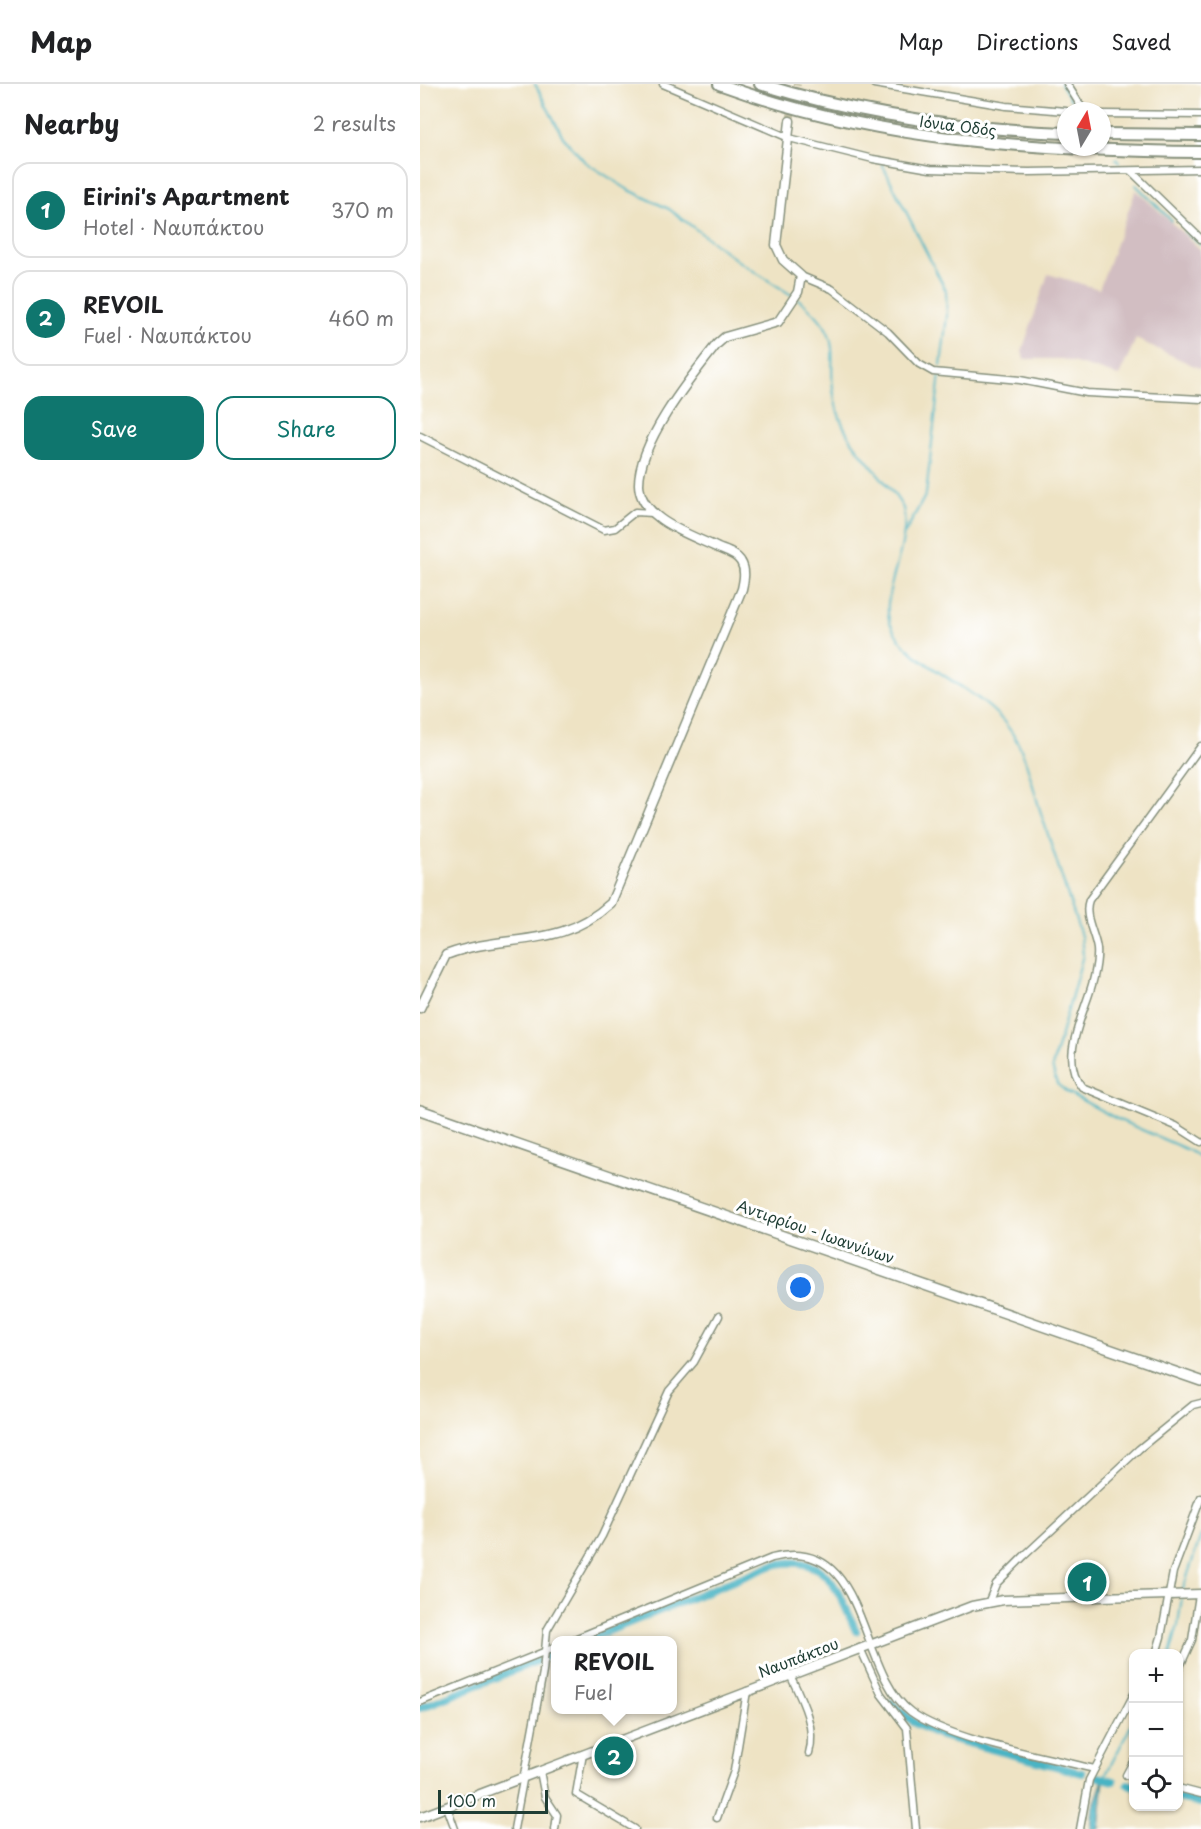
<!DOCTYPE html>
<meta charset="utf-8">
<style>
body{margin:0;font-family:"Playpen Sans",sans-serif;background:#f2f2f2;color:#202124}
.controls{position:absolute;right:18px;bottom:18px;display:grid;overflow:hidden;border-radius:12px;box-shadow:0 2px 4px #0004}
.controls button{width:54px;height:54px;display:grid;place-items:center;padding:0;border:0;border-bottom:2px solid #e0e0e0;background:#fff;color:#202124;font:30px sans-serif}
.compass{position:absolute;left:637px;top:18px;width:54px;height:54px;border-radius:50%;background:#fff;box-shadow:0 2px 4px #0004;rotate:10deg}
.scale{position:absolute;left:18px;bottom:15px;width:110px;box-sizing:border-box;padding-left:6px;border:3px solid #1f3d34;border-top:0;font-size:16px;line-height:21px;white-space:nowrap;color:#1f3d34;-webkit-text-stroke:4px #fff;paint-order:stroke}
.you{position:absolute;left:381px;top:1204px;width:21px;height:21px;margin:-15px;border:4px solid #fff;border-radius:50%;background:#1a73e8;box-shadow:0 0 0 9px #1a73e833}
.badge{display:grid;place-items:center;width:39px;height:39px;border-radius:50%;background:#0f766e;color:#fff;font-size:20px;font-weight:700}
.pin{position:absolute;translate:-50% -50%;border:3px solid #fff;box-shadow:0 2px 6px #0006}
.popup{position:absolute;left:131px;top:1552px;width:126px;height:78px;box-sizing:border-box;display:grid;place-content:center;border-radius:12px;background:#fff;filter:drop-shadow(0 2px 4px #0005);font-size:20px;white-space:nowrap;color:#757577}
.popup b{font-size:22px;color:#202124}
.popup::after{content:'';position:absolute;left:50%;top:100%;margin-left:-12px;border:12px solid transparent;border-top-color:#fff}
.list{margin:0;padding:0;list-style:none}
h2{display:flex;justify-content:space-between;align-items:center;height:78px;margin:0;padding:0 24px;font-size:26px}
h2 small{font-size:20px;font-weight:400;color:#757577}
.list li{display:grid;grid-template-columns:39px 1fr auto;gap:18px;align-items:center;box-sizing:border-box;height:96px;margin:0 12px 12px;padding:0 12px;border:2px solid #e0e0e0;border-radius:18px}
.list b{display:block;font-size:22px;white-space:nowrap}
.list p{margin:0;font-size:20px;white-space:nowrap;color:#757577}
.list em{font-size:20px;font-style:normal;color:#757577}
.actions{display:flex;gap:12px;padding:18px 24px}
.actions a{flex:1;padding:14px 0;border:2px solid #0f766e;border-radius:18px;text-align:center;font-size:21px;color:#0f766e}
.actions .main{background:#0f766e;color:#fff}
.icon{flex:none;width:33px;height:33px;fill:none;stroke:currentColor;stroke-width:2;stroke-linecap:round;stroke-linejoin:round}
.map{position:relative;flex:none;width:781px;height:1745px;overflow:hidden}
header{display:flex;align-items:center;gap:36px;box-sizing:border-box;height:84px;padding:0 30px;background:#fff;border-bottom:2px solid #e0e0e0}
header strong{font-size:28px}
nav{display:flex;gap:33px;margin-inline-start:auto;font-size:21px}
main{display:flex}
aside{flex:1;background:#fff}
.map>svg:first-child{display:block}
.industrial{fill:#d2bec2}
.water{fill:#48b4c4;stroke:#34787c;stroke-width:1.5}
.lines{fill:none;stroke-linecap:round;stroke-linejoin:round}
.stream{stroke:#48b4c4;stroke-width:2}
.canal{stroke:#48b4c4;stroke-width:8}
.secondary-tunnel{stroke:#c5c2a7;stroke-width:8;stroke-dasharray:8 4;stroke-linecap:butt}
.street-casing{stroke:#86907c;stroke-width:9}
.secondary-casing{stroke:#86907c;stroke-width:11}
.primary-casing{stroke:#86907c;stroke-width:12}
.highway-casing{stroke:#86907c;stroke-width:14}
.street{stroke:#fff;stroke-width:6}
.secondary{stroke:#fff;stroke-width:8}
.primary{stroke:#fff;stroke-width:9}
.highway{stroke:#fff;stroke-width:10}
.labels{text-anchor:middle;dominant-baseline:central;stroke-width:6;stroke-linejoin:round;paint-order:stroke}
.street-label{font-size:15px;fill:#1f3d34;stroke:#fff}
</style>
<header>
<strong>Map</strong>
<nav><a>Map</a><a>Directions</a><a>Saved</a></nav>
</header>
<main>
<aside>
<h2>Nearby<small>2 results</small></h2>
<ul class="list">
<li><span class="badge">1</span><div><b>Eirini's Apartment</b><p>Hotel · Ναυπάκτου</p></div><em>370 m</em></li>
<li><span class="badge">2</span><div><b>REVOIL</b><p>Fuel · Ναυπάκτου</p></div><em>460 m</em></li>
</ul>
<div class="actions"><a class="main">Save</a><a>Share</a></div>
</aside>
<div class="map">
<svg width="781" height="1745" viewBox="0 0 781 1745">
<rect width="100%" height="100%" fill="#fff"/>
<filter id="ink" filterUnits="userSpaceOnUse"><feTurbulence type="fractalNoise" baseFrequency=".0167" numOctaves="2"/><feDisplacementMap in="SourceGraphic" scale="12" xChannelSelector="R" yChannelSelector="G"/><feConvolveMatrix kernelMatrix="1 2 1 2 8 2 1 2 1" color-interpolation-filters="sRGB"/></filter>
<filter id="wash" filterUnits="userSpaceOnUse"><feTurbulence type="fractalNoise" baseFrequency=".008" numOctaves="4" result="noise"/><feDisplacementMap in="SourceGraphic" scale="24" xChannelSelector="R" yChannelSelector="G"/><feGaussianBlur stdDeviation="1.35" result="paint"/><feColorMatrix in="noise" values="0 0 0 0 0 0 0 0 0 0 0 0 0 0 0 0 0 1.4 0 .05"/><feComposite in="paint" operator="in"/></filter>
<g filter="url(#wash)">
<rect width="100%" height="100%" fill="#eee3c4"/>
<polygon class="industrial" points="716,106 781,166 781,285 716,255 699,292 642,275 604,275 602,267 628,190 679,205"/>
<polygon class="water" points="684,1694 679,1745 671,1745 673,1724"/>
<g class="lines">
<g class="stream">
<polyline points="115,0 143,53 165,78 207,105 249,125 318,177 373,212"/>
<polyline points="641,0 651,16"/>
<polyline points="696,75 699,79"/>
<polyline points="462,80 526,207 527,232 521,281"/>
<polyline points="716,101 752,137"/>
<polyline points="764,147 781,161"/>
<path d="M378,215c54,41 24,58 39,110 12,42 46,63 66,99 9,36 -24,86 -13,115 18,45 90,62 120,107 16,22 21,51 29,77 14,43 28,86 42,129l2,19 -31,112 5,17 10,8 50,27 71,31 13,8"/>
<polyline points="485,449 506,410 520,290"/>
<polyline points="762,1508 781,1451"/>
<polyline points="750,1570 758,1541 762,1513"/>
<polyline points="684,1694 714,1636"/>
</g>
<g class="canal">
<path d="M166,1556l184,-74c56,-16 68,24 86,65"/>
<polyline points="125,1573 136,1568"/>
<polyline points="471,1619 496,1640 521,1652 662,1689"/>
<polyline points="0,1624 116,1577"/>
<polyline points="675,1692 694,1697"/>
<polyline points="708,1700 714,1702"/>
<polyline points="758,1714 781,1719"/>
</g>
</g>
</g>
<g filter="url(#ink)">
<g class="lines">
<polyline class="secondary-tunnel" points="370,37 377,0"/>
<defs>
<g id="street">
<polyline points="243,0 369,54 453,75 510,85 609,88 781,85"/>
<polyline points="454,0 586,22 646,27"/>
<polyline points="647,0 664,27"/>
<polyline points="682,30 781,31"/>
<polyline points="711,87 781,155"/>
<polyline points="381,192 412,205 468,248 499,280 513,288 600,296 667,309 781,315"/>
<polyline points="0,352 184,446 195,444 215,428 233,429"/>
<path d="M781,662l-112,154c-6,16 6,33 8,49 1,10 -1,19 -3,28 -7,33 -37,80 -12,110l94,39 25,16"/>
<polyline points="569,1517 576,1500 604,1472 719,1365 773,1321 781,1319"/>
<path d="M152,1556l200,-82c98,-25 84,113 139,154 40,29 133,44 183,57"/>
<polyline points="440,1564 461,1610 487,1644 496,1745"/>
<polyline points="736,1570 741,1553 753,1488 781,1414"/>
<polyline points="758,1587 772,1556 779,1511"/>
<path d="M370,1591c11,23 27,53 19,78"/>
<polyline points="0,1618 136,1563"/>
<polyline points="163,1670 156,1710 215,1745"/>
<polyline points="714,1676 706,1691 714,1693"/>
<polyline points="120,1687 125,1713 137,1731 135,1745"/>
<polyline points="758,1704 781,1710"/>
<polyline points="27,1723 35,1745"/>
<polyline points="297,1734 314,1687 327,1607"/>
<polyline points="94,1745 123,1588 127,1546 182,1452 249,1307 274,1278 299,1232"/>
<polyline points="660,1745 669,1696 714,1610"/>
</g>
<g id="secondary">
<path d="M0,924l26,-53c60,-23 113,-4 165,-52l131,-314c2,-9 4,-19 -1,-27 -4,-8 -16,-11 -23,-14 -26,-13 -78,-28 -79,-64 0,-43 52,-107 78,-140l8,-7 53,-15 20,-30 3,-16 -18,-16 -7,-15 14,-124"/>
<polyline points="0,1733 552,1522 583,1516 781,1510"/>
</g>
<polyline id="primary" points="0,1026 781,1297"/>
<g id="highway">
<path d="M299,0c160,58 313,66 482,68"/>
<path d="M340,0c100,31 202,45 306,49"/>
<polyline points="682,50 781,51"/>
</g>
</defs>
<use href="#street" class="street-casing"/>
<use href="#secondary" class="secondary-casing"/>
<use href="#primary" class="primary-casing"/>
<use href="#highway" class="highway-casing"/>
<use href="#street" class="street"/>
<use href="#secondary" class="secondary"/>
<use href="#primary" class="primary"/>
<use href="#highway" class="highway"/>
</g>
</g>
<g class="labels">
<g class="street-label">
<text transform="translate(538 41) rotate(7)">Ιόνια Οδός</text>
<text transform="translate(396 1147) rotate(19)">Αντιρρίου - Ιωαννίνων</text>
<text transform="translate(378 1573) rotate(-21)">Ναυπάκτου</text>
</g>
</g>
</svg>
<div class="controls">
<button>+</button>
<button>−</button>
<button><svg class="icon" aria-label="locate" viewBox="0 0 24 24"><circle cx="12" cy="12" r="6"/><path d="M12 2v4M12 18v4M2 12h4M18 12h4"/></svg></button>
</div>
<svg class="compass" viewBox="-18 -18 36 36"><path d="M0-13l5 13h-10z" fill="#e53935"/><path d="M0 13l5-13h-10z" fill="#757577"/></svg>
<div class="scale">100 m</div>
<div class="you"></div>
<div class="pin badge" style="left:667px;top:1498px">1</div>
<div class="pin badge" style="left:194px;top:1672px">2</div>
<div class="popup"><b>REVOIL</b>Fuel</div>
</div>
</main>
